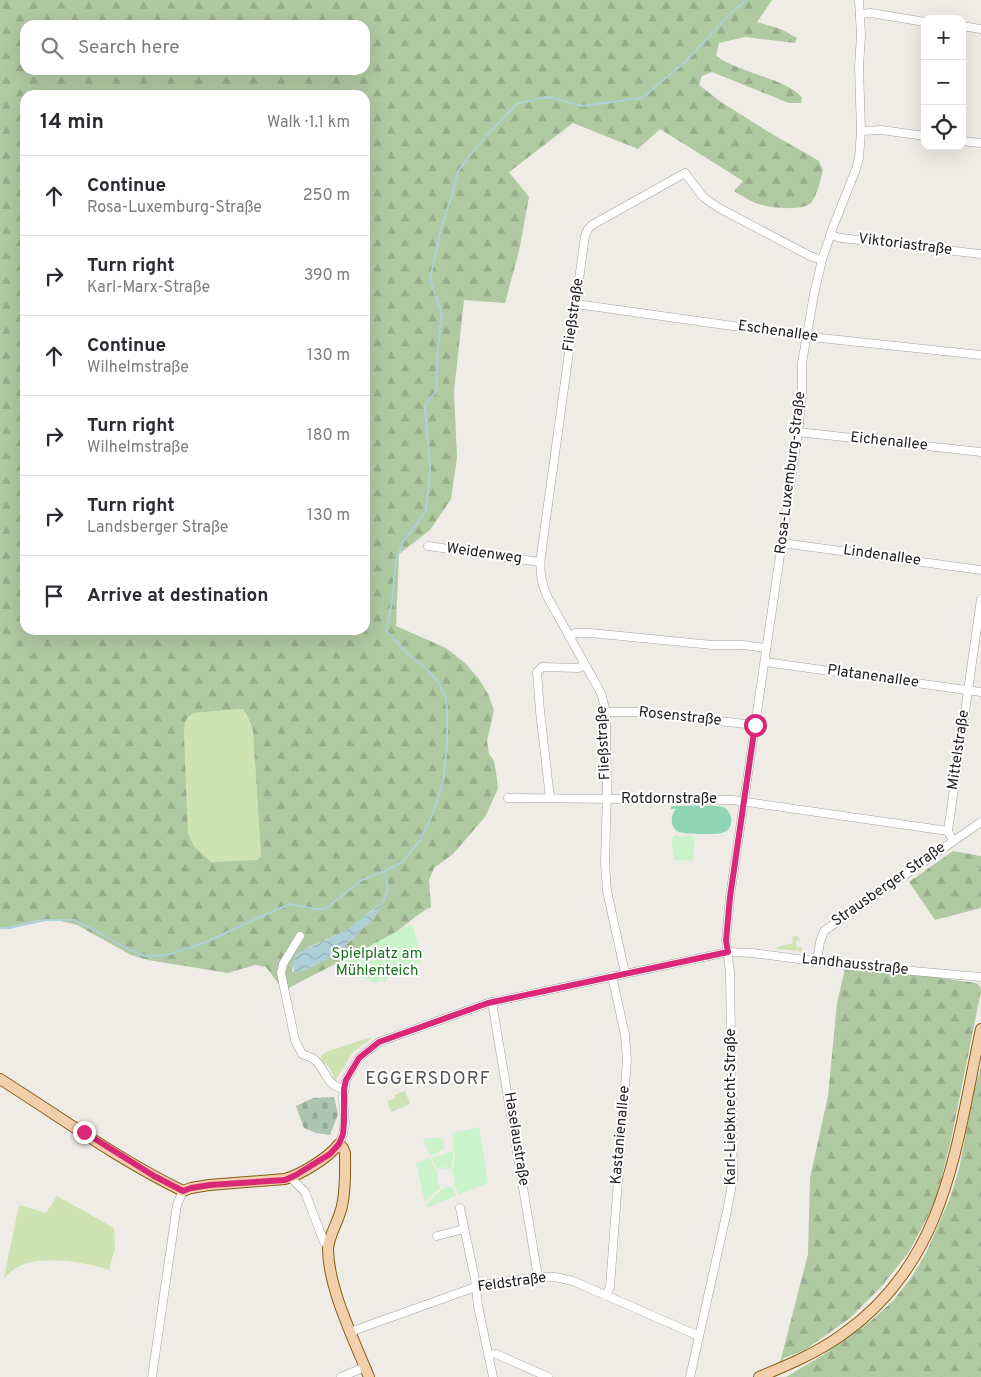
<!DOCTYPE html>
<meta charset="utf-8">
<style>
body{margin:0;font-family:Overpass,sans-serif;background:#f7f7f7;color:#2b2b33}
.controls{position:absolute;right:15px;top:15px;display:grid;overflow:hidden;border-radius:10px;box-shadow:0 5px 20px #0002}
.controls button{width:45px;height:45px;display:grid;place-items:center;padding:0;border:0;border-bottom:1px solid #e1e1e2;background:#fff;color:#2b2b33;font:25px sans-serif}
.stop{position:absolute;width:15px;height:15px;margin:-11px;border:4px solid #db2777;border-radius:50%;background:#fff}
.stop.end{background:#db2777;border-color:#fff;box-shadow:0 1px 5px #0008}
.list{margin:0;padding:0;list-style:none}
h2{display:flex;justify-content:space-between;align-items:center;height:65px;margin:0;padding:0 20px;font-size:21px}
h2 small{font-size:16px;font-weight:400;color:#7c7c81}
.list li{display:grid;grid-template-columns:32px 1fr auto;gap:15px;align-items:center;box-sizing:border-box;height:80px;padding:0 20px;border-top:1px solid #e1e1e2}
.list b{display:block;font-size:19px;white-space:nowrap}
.list p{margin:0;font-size:16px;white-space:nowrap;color:#7c7c81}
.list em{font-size:16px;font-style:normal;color:#7c7c81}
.icon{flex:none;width:28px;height:28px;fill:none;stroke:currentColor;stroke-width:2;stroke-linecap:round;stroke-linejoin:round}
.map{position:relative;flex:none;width:981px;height:1377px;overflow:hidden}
.search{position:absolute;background:#fff;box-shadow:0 5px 20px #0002;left:20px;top:20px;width:350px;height:55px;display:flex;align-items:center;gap:12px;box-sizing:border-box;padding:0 18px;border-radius:15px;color:#7c7c81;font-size:19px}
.panel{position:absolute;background:#fff;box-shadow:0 5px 20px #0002;left:20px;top:90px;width:350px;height:545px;border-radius:15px}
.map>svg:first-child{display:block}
.grass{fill:#cde3b4}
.forest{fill:url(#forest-firs);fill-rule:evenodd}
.cemetery{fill:url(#cemetery-stones)}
.park{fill:#caf3cc}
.pitch{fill:#90d4b7}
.water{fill:url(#water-waves)}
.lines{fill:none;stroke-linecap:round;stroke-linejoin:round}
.stream{stroke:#adcfd7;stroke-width:2}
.minor-casing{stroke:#a1a1a1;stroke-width:9}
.major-casing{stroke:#895d13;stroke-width:12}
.minor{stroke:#fff;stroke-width:8}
.major{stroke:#f1d0ab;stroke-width:10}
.route{stroke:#db2777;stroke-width:6}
.labels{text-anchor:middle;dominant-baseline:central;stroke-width:4;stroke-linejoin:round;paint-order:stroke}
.street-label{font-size:15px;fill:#202020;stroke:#fff}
.park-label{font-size:15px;fill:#1a721e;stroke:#fff}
.quarter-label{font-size:18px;letter-spacing:1px;fill:#535353;stroke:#fff}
</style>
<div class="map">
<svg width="981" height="1377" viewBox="0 0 981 1377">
<defs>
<pattern id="forest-firs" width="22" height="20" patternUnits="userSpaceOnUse" patternTransform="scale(1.25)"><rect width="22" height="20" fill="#afc9a1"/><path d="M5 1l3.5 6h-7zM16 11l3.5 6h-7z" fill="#96ac8a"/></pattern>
<pattern id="cemetery-stones" width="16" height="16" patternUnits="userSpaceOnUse" patternTransform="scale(1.25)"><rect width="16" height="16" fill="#abc5ae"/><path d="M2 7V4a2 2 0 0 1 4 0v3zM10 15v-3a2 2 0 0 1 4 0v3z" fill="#93a995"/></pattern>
<pattern id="water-waves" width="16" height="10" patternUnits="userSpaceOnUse" patternTransform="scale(1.25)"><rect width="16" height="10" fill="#adcfd7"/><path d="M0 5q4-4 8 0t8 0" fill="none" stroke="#95b1b8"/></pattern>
</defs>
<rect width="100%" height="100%" fill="#efece7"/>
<g class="grass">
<path d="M243,709l10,22 8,125 -4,4 -46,2 -17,-16 -6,-13 -4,-99c1,-10 0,-16 10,-21z"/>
<polygon points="797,936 800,940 796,941 797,947 802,947 801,953 798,951 777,949 776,947 793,943 792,937"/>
<polygon points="368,1038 372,1038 352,1053 334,1083 331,1079 334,1076 326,1063 322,1066 320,1062 321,1056 326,1052"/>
<polygon points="405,1091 410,1104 391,1112 387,1101 395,1098 394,1095"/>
<path d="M57,1196l57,32 1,20 -6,22c-25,-8 -65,-15 -89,-4 -6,2 -11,8 -16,12l15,-73 27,8z"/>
</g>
<g class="forest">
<path d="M0,0h772l-15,22 24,7 16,9 -2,5 -50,-6 -26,6 -3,13c21,16 74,24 86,42l-1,5h-12l-77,-31 -10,4 -3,9 22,17 51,32 47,27 4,9c-2,8 -7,28 -12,33 -9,8 -37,5 -49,2 -10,-2 -19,-9 -28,-14l9,-10 -83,-52 -22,20 -65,-26 -64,49 20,25 -10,54 -14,52 -41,-3 -10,91 3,67 -6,41 -21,31 -31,24 -3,72 50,22 19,15 14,16 9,15 6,16 -7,31 2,13 5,7 2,11 2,17 -13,28 -32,37 -19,14 -5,12 2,27c-17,8 -28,22 -44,31 -33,17 -67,33 -100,51l-9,-6 -12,-16 -11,-2 -27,8 -80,-13 -17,-5 -54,-30 -21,-5h-17l-39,9zM25,25h340v45h-340zM25,95h340v535h-340zM243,709l5,9 5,13 8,125 -4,4 -46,2 -17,-16 -6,-13 -4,-99c1,-10 0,-16 10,-21zM382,903l-8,15 -7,6 -29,29 -33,17 -11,3 -2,-2 1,-7 16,-17 32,-14 21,-13 7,-8z"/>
<polygon points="953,851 981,856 981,908 935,920 909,882"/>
<polygon points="845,969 919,975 976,983 980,986 981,991 951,1140 937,1195 928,1216 909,1252 881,1287 850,1318 805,1350 784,1358 780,1363 808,1254 810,1178 828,1096 837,1003"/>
<polygon points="981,1066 981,1377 786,1377 823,1355 872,1320 893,1301 911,1278 926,1253 950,1198 959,1169 974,1092"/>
</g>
<polygon class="cemetery" points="334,1097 338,1114 330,1135 316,1133 304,1128 296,1106 313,1098"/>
<g class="park">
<polygon points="676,835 682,837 690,835 695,839 693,861 674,860 673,857 672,839"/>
<path d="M409,925l4,1 9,36 -27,8 -10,12 -5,-2 -3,3c-15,-6 -31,-8 -43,-18z"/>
<polygon points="479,1127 488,1183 459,1194 454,1185 455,1179 452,1171 455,1157 452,1133"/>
<polygon points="423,1138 440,1138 444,1141 444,1149 432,1156 427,1150"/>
<polygon points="453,1151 453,1160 451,1168 447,1169 446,1166 444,1167 444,1170 437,1168 431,1158"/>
<polygon points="429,1158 437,1171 437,1179 440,1188 425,1202 416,1163"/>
<polygon points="451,1187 453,1187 456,1196 427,1208 426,1205 442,1189"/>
</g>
<path class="pitch" d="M671,806c9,0 49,-2 54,2 9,7 9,22 -3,25 -6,2 -37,1 -43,-1 -9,-4 -9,-16 -3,-23h-5z"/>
<path class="water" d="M383,902l-9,16 -7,6 -29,29 -33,17 -11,3 -1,-9 3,-10c15,-8 31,-14 46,-22 15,-8 27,-20 41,-30z"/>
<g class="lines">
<g class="stream">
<polyline points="383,902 388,889 385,871"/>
<polyline points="0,928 9,928 45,920 74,920 102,934 120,945 145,956 167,955 204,943 262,916 290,904 314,909 325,909 362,880 385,871 402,862 419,842 431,818 443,782 447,745 447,709 446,698 439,683 425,667 409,655 386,631 392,601 396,560 403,542 426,511 430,470 425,406 436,391 438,346 442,314 430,280 441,227 451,199 458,171 484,138 518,103 548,97 582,106 642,98 685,62 732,12 747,0"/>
</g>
<defs>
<g id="minor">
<polyline points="860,14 871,13 925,22"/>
<polyline points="962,26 981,29"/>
<polyline points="861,131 881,130 925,136"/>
<polyline points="962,141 981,143"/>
<polyline points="830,235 841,238 981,254"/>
<polyline points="576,304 811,337 981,355"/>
<polyline points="798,432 981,452"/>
<polyline points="782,543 981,570"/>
<polyline points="428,546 540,562"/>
<polyline points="569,636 576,633 591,633 712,645 743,645 766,648"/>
<polyline points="765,662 981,692"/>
<polyline points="606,712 636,712 755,725"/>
<polyline points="508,798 733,800 948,831"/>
<polyline points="550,798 540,711 537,672 542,667 578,668 585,665"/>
<polyline points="953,841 948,831 981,599"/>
<path d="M300,936l-17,28 -2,9 14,67 7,14c4,2 11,3 14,7 12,12 9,24 28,28"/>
<polyline points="817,961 820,942 824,931 981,822"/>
<path d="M625,973l-18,-82 -2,-27 2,-72 -1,-80 -5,-19 -53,-95c-8,-17 -9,-31 -6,-50l43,-312 3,-7 4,-4 93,-52 18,24 16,11 91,48 12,4"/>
<polyline points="492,1002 538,1277"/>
<polyline points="339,1144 343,1134 345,1123 343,1098 346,1080 359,1058 379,1042 488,1003 728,952 752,953 845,965 981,977"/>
<polyline points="291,1178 305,1192 324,1242 329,1244"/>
<polyline points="460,1208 475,1279 478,1306 493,1377"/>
<polyline points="437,1236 464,1229"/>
<polyline points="606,1296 610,1287 627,1060 625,1035 612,976"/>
<polyline points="350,1332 481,1285 538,1277 555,1277 573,1281 699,1336"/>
<polyline points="489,1355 496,1354 548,1377"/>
<polyline points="152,1377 177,1205 183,1191"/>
<polyline points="341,1377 365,1367"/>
<polyline points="690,1377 727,1211 733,1179 730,972 726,941 730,897 798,432 802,394 802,363 814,294 822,260 833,227 856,169 859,158 861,131 859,67 861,35 859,0"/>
</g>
<g id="major">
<path d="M0,1079c60,38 119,81 183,112l8,-3 18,-3 76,-6c17,-5 43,-21 54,-35l4,4 2,5c0,17 1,36 -3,53 -3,15 -14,30 -14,44 1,40 26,90 41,127"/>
<path d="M759,1377c29,-12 58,-24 84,-43 105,-74 113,-190 138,-305"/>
</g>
</defs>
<use href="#minor" class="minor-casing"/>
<use href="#major" class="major-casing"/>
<use href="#minor" class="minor"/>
<use href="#major" class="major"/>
</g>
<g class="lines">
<polyline class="route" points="84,1132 154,1176 183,1191 191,1188 210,1185 285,1180 296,1175 330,1154 339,1144 343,1134 344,1123 344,1089 346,1080 359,1058 379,1042 488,1003 728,952 726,941 730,897 755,725"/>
</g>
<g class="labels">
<g class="street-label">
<text transform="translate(905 245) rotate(7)">Viktoriastraße</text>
<text transform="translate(574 315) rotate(-82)">Fließstraße</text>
<text transform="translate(778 332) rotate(8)">Eschenallee</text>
<text transform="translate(889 442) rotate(6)">Eichenallee</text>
<text transform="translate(791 473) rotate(-83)">Rosa-Luxemburg-Straße</text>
<text transform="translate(484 554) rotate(8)">Weidenweg</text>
<text transform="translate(882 556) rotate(8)">Lindenallee</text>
<text transform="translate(873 677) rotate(8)">Platanenallee</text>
<text transform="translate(680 717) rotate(6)">Rosenstraße</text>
<text transform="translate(604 743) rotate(-93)">Fließstraße</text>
<text transform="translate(959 750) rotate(-82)">Mittelstraße</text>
<text x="669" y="799">Rotdornstraße</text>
<text transform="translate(889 885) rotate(-35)">Strausberger Straße</text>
<text transform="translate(855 965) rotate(6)">Landhausstraße</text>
<text transform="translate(731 1107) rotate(-90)">Karl-Liebknecht-Straße</text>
<text transform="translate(621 1135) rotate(-85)">Kastanienallee</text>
<text transform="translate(516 1139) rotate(81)">Haselaustraße</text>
<text transform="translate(512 1283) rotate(-8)">Feldstraße</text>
</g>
<g class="park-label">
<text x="377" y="954">Spielplatz am<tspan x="377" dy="17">Mühlenteich</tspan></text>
</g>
<g class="quarter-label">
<text x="428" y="1079">EGGERSDORF</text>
</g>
</g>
</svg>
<div class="controls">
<button>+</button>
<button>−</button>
<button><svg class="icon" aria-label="locate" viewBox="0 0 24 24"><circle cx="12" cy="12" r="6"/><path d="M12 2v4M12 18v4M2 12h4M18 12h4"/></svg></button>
</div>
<div class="stop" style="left:755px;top:725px"></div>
<div class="stop end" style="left:84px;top:1132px"></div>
<div class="search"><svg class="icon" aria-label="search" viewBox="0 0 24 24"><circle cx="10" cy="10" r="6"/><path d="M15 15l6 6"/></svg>Search here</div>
<section class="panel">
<h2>14 min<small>Walk · 1.1 km</small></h2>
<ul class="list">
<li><svg class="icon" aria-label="ahead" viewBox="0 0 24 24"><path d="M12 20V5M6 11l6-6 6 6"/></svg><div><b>Continue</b><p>Rosa-Luxemburg-Straße</p></div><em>250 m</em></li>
<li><svg class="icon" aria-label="right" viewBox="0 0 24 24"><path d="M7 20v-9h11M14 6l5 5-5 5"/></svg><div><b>Turn right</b><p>Karl-Marx-Straße</p></div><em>390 m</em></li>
<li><svg class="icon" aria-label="ahead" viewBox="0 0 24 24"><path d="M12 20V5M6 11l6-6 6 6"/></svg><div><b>Continue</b><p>Wilhelmstraße</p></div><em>130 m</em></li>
<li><svg class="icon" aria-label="right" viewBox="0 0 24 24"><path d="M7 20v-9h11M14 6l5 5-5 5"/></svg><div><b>Turn right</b><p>Wilhelmstraße</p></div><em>180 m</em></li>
<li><svg class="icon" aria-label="right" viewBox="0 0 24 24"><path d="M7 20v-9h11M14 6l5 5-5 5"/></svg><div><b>Turn right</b><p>Landsberger Straße</p></div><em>130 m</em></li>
<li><svg class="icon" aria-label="arrive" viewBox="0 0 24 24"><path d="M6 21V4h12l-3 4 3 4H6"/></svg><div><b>Arrive at destination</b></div></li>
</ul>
</section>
</div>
